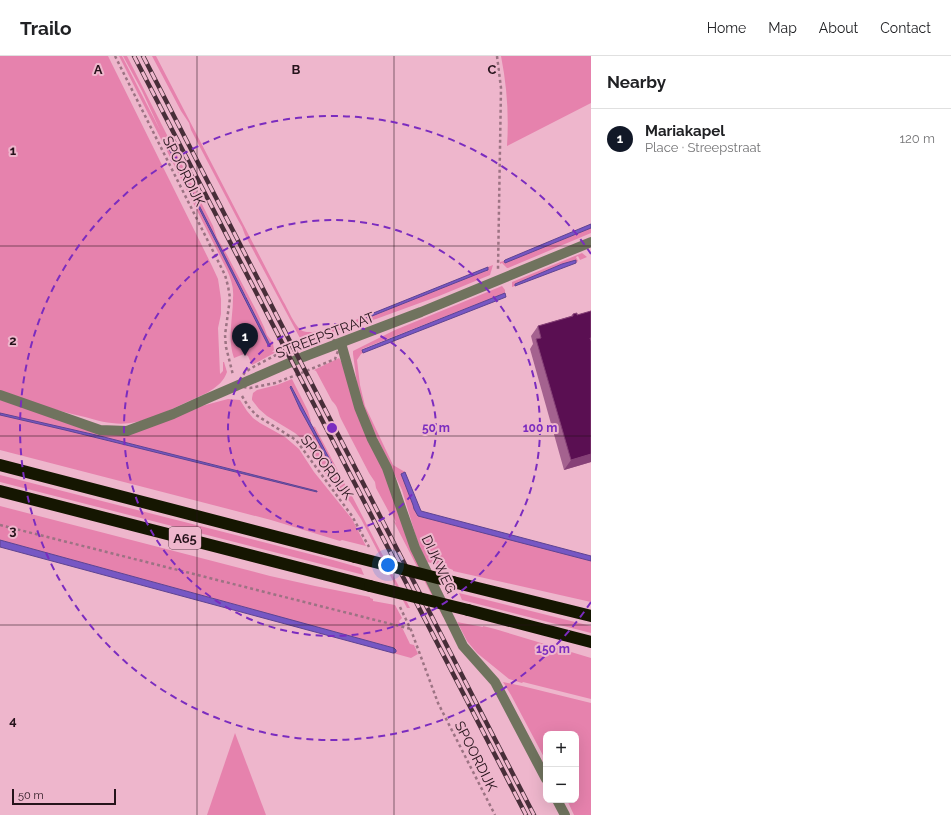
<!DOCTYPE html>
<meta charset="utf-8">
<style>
body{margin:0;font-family:Raleway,sans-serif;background:#f2f2f2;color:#202124}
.controls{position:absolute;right:12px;bottom:12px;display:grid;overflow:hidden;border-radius:8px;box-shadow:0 4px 16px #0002}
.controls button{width:36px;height:36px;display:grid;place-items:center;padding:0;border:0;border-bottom:1px solid #e0e0e0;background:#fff;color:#202124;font:20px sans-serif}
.scale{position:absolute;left:12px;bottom:10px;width:104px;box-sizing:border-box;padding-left:4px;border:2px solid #26131b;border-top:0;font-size:11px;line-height:14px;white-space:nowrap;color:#26131b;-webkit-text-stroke:3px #eeb6cc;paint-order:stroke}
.you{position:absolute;left:388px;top:509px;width:14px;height:14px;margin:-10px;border:3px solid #fff;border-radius:50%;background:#1a73e8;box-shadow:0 0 0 6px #1a73e833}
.badge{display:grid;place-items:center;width:26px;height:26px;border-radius:50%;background:#111827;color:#fff;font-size:13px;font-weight:700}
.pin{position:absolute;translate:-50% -33px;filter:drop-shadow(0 1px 2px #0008)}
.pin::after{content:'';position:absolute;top:21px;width:14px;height:12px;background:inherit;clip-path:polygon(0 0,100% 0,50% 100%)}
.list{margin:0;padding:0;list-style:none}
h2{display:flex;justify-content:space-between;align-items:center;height:52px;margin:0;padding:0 16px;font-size:17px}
h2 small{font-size:13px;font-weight:400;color:#757577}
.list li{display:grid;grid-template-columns:26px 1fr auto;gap:12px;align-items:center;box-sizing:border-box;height:60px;padding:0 16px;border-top:1px solid #e0e0e0}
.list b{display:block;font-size:15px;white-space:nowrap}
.list p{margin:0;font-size:13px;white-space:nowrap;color:#757577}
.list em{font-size:13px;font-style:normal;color:#757577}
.map{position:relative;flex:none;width:591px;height:759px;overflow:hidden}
header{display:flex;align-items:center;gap:24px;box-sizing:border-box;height:56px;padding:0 20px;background:#fff;border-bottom:1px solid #e0e0e0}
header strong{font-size:19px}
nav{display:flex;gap:22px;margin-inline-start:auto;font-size:14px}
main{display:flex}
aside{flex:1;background:#fff}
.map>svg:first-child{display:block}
.green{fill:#e682ad;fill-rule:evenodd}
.water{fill:#7657c4;stroke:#5e4391}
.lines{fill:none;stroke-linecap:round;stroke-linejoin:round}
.path{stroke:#9c7383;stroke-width:2.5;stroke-dasharray:3 3;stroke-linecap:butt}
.minor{stroke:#70735e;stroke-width:10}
.highway{stroke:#151601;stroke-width:12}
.rail-casing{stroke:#482e39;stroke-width:4.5}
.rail{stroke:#eeb6cc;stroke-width:3;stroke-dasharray:9;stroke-linecap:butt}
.highway-bridge{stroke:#151601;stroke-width:12}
.wall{fill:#a4628f}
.shaded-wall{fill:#864177}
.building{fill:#5a0f52;stroke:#864177}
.grid{fill:none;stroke:#26131b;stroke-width:1;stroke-opacity:0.55}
.ring{fill:none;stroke:#7b2cbf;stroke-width:2;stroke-dasharray:7 5}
.labels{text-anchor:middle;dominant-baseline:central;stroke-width:4;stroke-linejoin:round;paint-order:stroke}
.shield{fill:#eeb6cc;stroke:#624450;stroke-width:1}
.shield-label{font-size:13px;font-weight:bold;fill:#26131b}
.street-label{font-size:14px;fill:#26131b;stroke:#eeb6cc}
.grid-label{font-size:13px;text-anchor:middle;font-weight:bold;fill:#26131b;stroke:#eeb6cc;stroke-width:4;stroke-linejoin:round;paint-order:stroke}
.centre{fill:#7b2cbf;stroke:#eeb6cc;stroke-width:2}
.ring-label{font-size:12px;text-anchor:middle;font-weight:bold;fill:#7b2cbf;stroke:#eeb6cc;stroke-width:4;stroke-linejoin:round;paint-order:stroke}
</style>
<header>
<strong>Trailo</strong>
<nav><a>Home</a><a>Map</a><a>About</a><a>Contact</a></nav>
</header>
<main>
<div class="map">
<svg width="591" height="759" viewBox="0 0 591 759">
<rect width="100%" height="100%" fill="#eeb6cc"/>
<g class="green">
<path d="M0,0h108l104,210 6,13 3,20v15l-3,14 2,46 3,-3v-9h1l3,10c-6,17 -25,23 -40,30 -16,7 -33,17 -51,20 -18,4 -34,0 -51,-5 -29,-6 -57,-16 -85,-25z"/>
<path d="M119,0h3l38,74 -18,-39 -19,-35h4l86,170 4,12 9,15 30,57 8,17 3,8 6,8 1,7 -2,2 6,-1 -26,14 -4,-9 -4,-2 -10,4c-7,-20 -1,-40 -1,-60 1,-10 -2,-19 -6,-28zM167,89l25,46 21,44 29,54 29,58 -51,-96z"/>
<path d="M152,0h4l127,245c5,8 11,24 18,29 10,8 54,-10 65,-14l1,2 118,-47 3,-1v-3l5,-2 -3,10 -51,21 -63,23 -60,18h-13v3h-2l-56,-105 -3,-8 -4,-7 -47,-90 -2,-7 -8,-12z"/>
<path d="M501,0h90v47l-84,43c2,-30 0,-60 -6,-90z"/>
<polygon points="591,172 591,177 508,212 507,212 502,207 500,208 500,206 504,205 505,207"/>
<polygon points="582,197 587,201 580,204 578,200 576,201 578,205 576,207 576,204 562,208 515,228 515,230 512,231 512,226"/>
<polygon points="502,230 505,234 505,237 362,293 363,297 361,298 357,304 360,329 365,350 393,409 405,416 402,418 414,449 413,451 419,460 422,460 591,505 591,546 453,515 453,514 448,512 448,511 427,506 457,566 483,571 483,570 495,573 591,602 591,643 523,626 522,627 509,623 477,597 467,585 422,498 417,484 402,434 364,354 357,328 353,298 353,295 395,274"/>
<path d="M339,302l10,17 98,243 -4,-1 -50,-97 3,3 -4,-10 -2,1 -14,-26 -1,-6 -6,-9 -28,-54c-3,-7 -3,-13 -9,-18l-16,-30 -2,-1z"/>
<path d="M292,323l16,32 3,10 -1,2 2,3 3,1 35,67 2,2 58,112h-3l-46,-89 -11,-17 -23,-26 -24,-36 -8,-7 -28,-17 -8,-7 -7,-9v-2l1,-5 4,-3 20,-5zM291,330l47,89 -1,1 -37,-67 -10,-22z"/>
<polygon points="228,343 240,344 247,355 253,362 260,367 285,381 299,393 314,416 352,463 366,490 342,484 340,485 271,464 0,394 0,359 65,374 317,436 317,435 96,379 0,357 0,344 117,376 198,351"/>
<polygon points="0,419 333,504 361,512 364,519 0,426"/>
<polygon points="0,450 270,520 315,530 370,541 370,542 373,543 373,545 395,549 402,562 399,565 410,588 414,589 418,598 411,602 393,597 396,596 394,592 0,484"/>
<polygon points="459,537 591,570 591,577 462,544"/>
<polygon points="503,626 522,630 591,647 591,759 574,759 567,744 576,744 576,678 546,678 546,705 511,639"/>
<polygon points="235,677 266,759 207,759"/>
</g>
<g class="water">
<path d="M167,89l4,6c34,65 66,129 99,194v2l-2,-2z"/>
<polygon points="591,168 591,172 505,207 504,205 505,204"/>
<polygon points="576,204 576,207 515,230 515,228 562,208"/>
<polygon points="488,211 488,214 485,215 367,262 366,260"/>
<polygon points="505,237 506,241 363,297 362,294"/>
<polygon points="291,330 338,419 337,420 300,353 290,331"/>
<polygon points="0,357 96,379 317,435 317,436 65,374 0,359"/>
<polygon points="405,416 421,455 591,500 591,505 418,460 414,453 413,449 401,418"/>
<polygon points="0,484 394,592 396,594 396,596 394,597 393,597 0,491"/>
</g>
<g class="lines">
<g class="path">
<polyline points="115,0 225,219 228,230 230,242 225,279 226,291 233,319"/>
<polyline points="497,0 501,32 498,213"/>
<polygon points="327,281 341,287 335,303 299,318 275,327 250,332 236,330 245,316 255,310 297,288"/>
<polyline points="242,340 248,350 256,359 296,384 352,460 369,491"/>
<polyline points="0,469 411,573"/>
<polyline points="400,551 411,574 438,647 495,759"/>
</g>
<g class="minor">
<polyline points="341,287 359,351 372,383 387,412 415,492 463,590 495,626 546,723"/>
<polyline points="0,339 100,374 127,375 173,358 206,343 303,301 421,256 591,186"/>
<polyline points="557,744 565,759"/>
</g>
<g class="highway">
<polyline points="0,409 355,501"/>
<polyline points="0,435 370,530"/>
<polyline points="453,526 591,560"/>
<polyline points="468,554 591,586"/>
</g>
<defs>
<g id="rail">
<polyline points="134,0 526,759"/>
<polyline points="143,0 534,759"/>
</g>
</defs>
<use href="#rail" class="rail-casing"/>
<use href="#rail" class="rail"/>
<g class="highway-bridge">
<polyline points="355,501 453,526"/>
<polyline points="370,530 468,554"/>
</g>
</g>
<polygon class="wall" points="591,255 591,406 564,414 530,293 533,288 531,280 538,270 571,260 573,258 577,259"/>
<polygon class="shaded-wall" points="591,398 591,406 564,414 571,404"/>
<polygon class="building" points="591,255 591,282 590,282 591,285 591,398 571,404 536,283 541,282 538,270 573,260 573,258 577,257 577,259"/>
<path class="grid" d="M197,0v759M394,0v759M0,190h591M0,380h591M0,569h591"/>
<g class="ring">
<circle cx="332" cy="372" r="104"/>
<circle cx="332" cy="372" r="208"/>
<path d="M591 546A312 312 0 1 1 591 198"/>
</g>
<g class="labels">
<rect class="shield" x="169" y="471" width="32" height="22" rx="3"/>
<g class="shield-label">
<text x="185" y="482">A65</text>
</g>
<g class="street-label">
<text transform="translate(184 115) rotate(63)">SPOORDIJK</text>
<text transform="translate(325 279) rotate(-21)">STREEPSTRAAT</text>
<text transform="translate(327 411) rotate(53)">SPOORDIJK</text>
<text transform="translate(439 508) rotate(65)">DIJKWEG</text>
<text transform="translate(476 700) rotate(63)">SPOORDIJK</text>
</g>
</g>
<g class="grid-label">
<text x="98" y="18">A</text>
<text x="296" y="18">B</text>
<text x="492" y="18">C</text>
<text x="13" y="99">1</text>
<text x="13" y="289">2</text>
<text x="13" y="479">3</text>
<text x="13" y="669">4</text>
</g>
<circle cx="332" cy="372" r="6" class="centre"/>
<g class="ring-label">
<text x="436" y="376">50 m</text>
<text x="540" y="376">100 m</text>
<text x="553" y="597">150 m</text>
</g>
</svg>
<div class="controls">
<button>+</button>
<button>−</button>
</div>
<div class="scale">50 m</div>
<div class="you"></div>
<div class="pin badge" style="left:245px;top:300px">1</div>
</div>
<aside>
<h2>Nearby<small></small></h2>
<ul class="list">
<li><span class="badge">1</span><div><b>Mariakapel</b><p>Place · Streepstraat</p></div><em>120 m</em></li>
</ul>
</aside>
</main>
